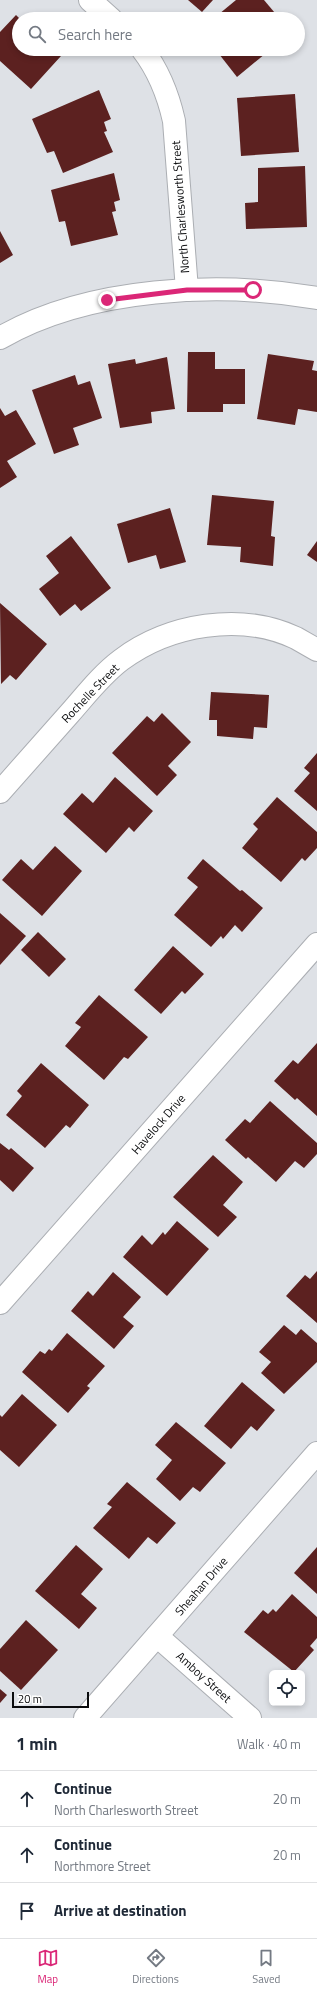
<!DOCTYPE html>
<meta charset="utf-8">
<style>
body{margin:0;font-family:"Titillium Web",sans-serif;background:#f2f2f3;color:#1f2937}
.controls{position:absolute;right:12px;bottom:12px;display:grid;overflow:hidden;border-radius:6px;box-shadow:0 2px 6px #0003}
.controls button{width:36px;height:36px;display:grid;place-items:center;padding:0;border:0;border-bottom:1px solid #e0e1e3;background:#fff;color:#1f2937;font:20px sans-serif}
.scale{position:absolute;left:12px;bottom:10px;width:77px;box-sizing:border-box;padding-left:4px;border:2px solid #0b0c0e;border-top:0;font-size:11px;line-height:14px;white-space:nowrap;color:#0b0c0e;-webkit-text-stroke:3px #fff;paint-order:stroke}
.stop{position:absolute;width:12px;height:12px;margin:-9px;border:3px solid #db2777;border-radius:50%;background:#fff}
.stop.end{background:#db2777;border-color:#fff;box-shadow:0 1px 4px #0008}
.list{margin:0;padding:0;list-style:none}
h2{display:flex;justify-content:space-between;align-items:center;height:52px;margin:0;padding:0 16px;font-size:17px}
h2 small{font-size:13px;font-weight:400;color:#747a83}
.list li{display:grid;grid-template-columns:26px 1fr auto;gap:12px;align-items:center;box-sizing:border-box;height:56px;padding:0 16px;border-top:1px solid #e0e1e3}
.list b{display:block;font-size:15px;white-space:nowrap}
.list p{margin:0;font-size:13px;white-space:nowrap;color:#747a83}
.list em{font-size:13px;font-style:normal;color:#747a83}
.icon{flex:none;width:22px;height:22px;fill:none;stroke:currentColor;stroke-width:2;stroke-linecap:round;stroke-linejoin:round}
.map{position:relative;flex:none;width:317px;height:1718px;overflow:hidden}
.search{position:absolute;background:#fff;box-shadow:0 2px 6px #0003;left:12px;right:12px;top:12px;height:44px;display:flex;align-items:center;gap:10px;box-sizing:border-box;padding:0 14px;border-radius:22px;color:#747a83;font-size:15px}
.sheet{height:220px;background:#fff}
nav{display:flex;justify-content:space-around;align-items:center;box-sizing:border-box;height:56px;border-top:1px solid #e0e1e3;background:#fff;font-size:11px;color:#747a83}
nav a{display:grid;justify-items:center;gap:2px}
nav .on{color:#db2777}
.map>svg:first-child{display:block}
.building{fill:#5c2120}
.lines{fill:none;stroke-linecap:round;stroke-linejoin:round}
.minor-casing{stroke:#abaeb3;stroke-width:24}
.minor{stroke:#fff;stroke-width:22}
.route{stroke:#db2777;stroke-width:5}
.labels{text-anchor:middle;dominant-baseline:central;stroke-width:4;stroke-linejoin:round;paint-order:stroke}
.street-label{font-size:12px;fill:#0b0c0e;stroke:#fff}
</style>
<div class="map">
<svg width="317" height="1718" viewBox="0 0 317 1718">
<rect width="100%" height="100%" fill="#dee1e6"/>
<g class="building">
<polygon points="188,0 213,0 202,12"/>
<polygon points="236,0 264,0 280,19 213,19"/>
<polygon points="16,15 20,19 19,19 19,49 54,49 61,56 31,89 0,61 0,32"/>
<polygon points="225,49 271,49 237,77 219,54"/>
<polygon points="99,90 111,119 104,122 107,131 104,132 113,152 63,173 54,151 47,153 32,119"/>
<polygon points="295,94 299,152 241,156 237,98"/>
<polygon points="305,166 307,227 246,229 245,203 258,202 258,168"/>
<polygon points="114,173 120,200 114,202 116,211 112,212 118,235 71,246 65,221 59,222 51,190"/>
<polygon points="0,231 13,255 0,263"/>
<polygon points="188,352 215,352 215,369 245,369 245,404 223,404 223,412 187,412"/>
<polygon points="268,354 314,361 312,370 317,371 317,412 298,409 295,425 257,419"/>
<polygon points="167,357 175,409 151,412 152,423 120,428 108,364 135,359 136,364"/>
<polygon points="75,375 78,385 90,381 102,418 73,428 79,445 54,454 32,390"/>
<polygon points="0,408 5,416 16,410 36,444 7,461 17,477 0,488"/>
<polygon points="212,495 274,501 271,536 275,537 273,566 240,562 241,547 207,545"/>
<polygon points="170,508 186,562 160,569 156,555 128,563 117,524"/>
<polygon points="71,536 111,588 81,611 75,604 60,616 39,589 59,573 46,556"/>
<polygon points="317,541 317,562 307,555"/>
<polygon points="0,603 47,644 16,680 10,675 1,684"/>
<polygon points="211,692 269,695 267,728 254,727 253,739 217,736 217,720 209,720"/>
<polygon points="162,713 191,742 168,766 177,775 157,796 112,753 147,716 154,722"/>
<polygon points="317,753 317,811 294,791 310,773 304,768"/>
<polygon points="115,777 153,811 134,832 129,827 106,853 63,814 82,793 93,803"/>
<polygon points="277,797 317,832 317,848 305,861 302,858 281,882 242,848 258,829 253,824"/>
<polygon points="55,846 82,871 42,916 2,880 21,859 33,870"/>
<polygon points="203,859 240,891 242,890 263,908 242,932 235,925 223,939 221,936 211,947 174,915 198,887 187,878"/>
<polygon points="0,913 26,936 0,965"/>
<polygon points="38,932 66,959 49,977 21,950"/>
<polygon points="173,946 204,974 185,994 182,991 161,1014 134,990"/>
<polygon points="99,995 148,1037 128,1059 124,1057 104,1080 65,1046 81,1027 75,1023"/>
<polygon points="317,1043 317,1116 297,1098 295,1100 274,1081 293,1060 298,1064"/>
<polygon points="41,1063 89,1105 70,1128 66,1125 45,1148 6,1115 22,1096 17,1091"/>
<polygon points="270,1101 317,1143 317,1154 304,1168 295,1161 276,1182 248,1157 246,1159 225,1140 245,1119 250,1123"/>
<polygon points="0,1143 9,1150 11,1148 34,1168 13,1192 0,1180"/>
<polygon points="213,1155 243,1182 223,1205 237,1217 218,1237 173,1197"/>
<polygon points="177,1221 209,1249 167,1296 123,1257 142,1235 152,1245 163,1232 165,1235"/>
<polygon points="317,1271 317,1323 286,1296 305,1275 310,1279"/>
<polygon points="113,1272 141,1297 123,1317 134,1326 114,1349 71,1311 88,1291 93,1296"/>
<polygon points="284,1325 296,1335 301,1329 317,1343 317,1362 284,1394 261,1373 271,1362 259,1352"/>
<polygon points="67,1333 105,1366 87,1386 90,1388 68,1413 22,1372 40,1351 45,1354 49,1349 52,1351"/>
<polygon points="242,1382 275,1410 257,1431 251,1426 231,1449 204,1426"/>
<polygon points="22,1394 57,1425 19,1467 0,1450 0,1415 2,1417"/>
<polygon points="176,1422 226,1463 200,1492 193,1487 180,1501 156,1479 172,1460 155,1445"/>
<polygon points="127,1482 176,1523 157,1544 148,1537 129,1559 93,1528 112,1507 107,1504"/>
<polygon points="76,1545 103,1569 81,1594 97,1608 79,1629 35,1591"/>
<polygon points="317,1547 317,1594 294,1573"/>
<polygon points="292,1594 317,1617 317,1638 310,1646 314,1650 294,1672 244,1632 263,1610 268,1614 273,1609 276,1612"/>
<polygon points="26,1620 58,1650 21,1690 0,1671 0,1649"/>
<polygon points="0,1689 7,1695 0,1703"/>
</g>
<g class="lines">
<defs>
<g id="minor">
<polyline points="90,0 111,19"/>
<path d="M142,49c17,22 26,45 32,72l13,169"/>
<path d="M0,338c88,-51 219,-57 317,-40"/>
<path d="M0,792c23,-26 47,-53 70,-79 16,-18 31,-38 51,-53 48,-36 120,-48 175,-22 7,4 14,8 21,12"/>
<polyline points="0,1303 317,944"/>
<polyline points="157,1636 250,1718"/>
<polyline points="85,1718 317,1453"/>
</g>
</defs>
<use href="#minor" class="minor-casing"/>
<use href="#minor" class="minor"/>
</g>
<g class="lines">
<polyline class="route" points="107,300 187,290 253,290"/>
</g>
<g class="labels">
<g class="street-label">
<text transform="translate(180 207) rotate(-94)">North Charlesworth Street</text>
<text transform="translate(90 693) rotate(-46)">Rochelle Street</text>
<text transform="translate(158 1124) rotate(-49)">Havelock Drive</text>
<text transform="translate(201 1586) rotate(-49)">Sheahan Drive</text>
<text transform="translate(204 1677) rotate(42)">Amboy Street</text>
</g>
</g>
</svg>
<div class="controls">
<button><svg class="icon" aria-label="locate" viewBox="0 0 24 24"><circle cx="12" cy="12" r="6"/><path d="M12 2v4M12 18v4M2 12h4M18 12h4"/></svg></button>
</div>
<div class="scale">20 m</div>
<div class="stop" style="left:253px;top:290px"></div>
<div class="stop end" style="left:107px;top:300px"></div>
<div class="search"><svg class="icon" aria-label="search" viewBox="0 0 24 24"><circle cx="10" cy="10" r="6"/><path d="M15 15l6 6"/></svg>Search here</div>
</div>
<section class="sheet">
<h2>1 min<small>Walk · 40 m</small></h2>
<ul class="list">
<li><svg class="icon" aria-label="ahead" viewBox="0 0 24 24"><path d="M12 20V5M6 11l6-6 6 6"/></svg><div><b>Continue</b><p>North Charlesworth Street</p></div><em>20 m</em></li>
<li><svg class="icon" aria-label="ahead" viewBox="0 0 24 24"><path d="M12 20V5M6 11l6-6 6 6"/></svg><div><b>Continue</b><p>Northmore Street</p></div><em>20 m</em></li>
<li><svg class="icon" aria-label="arrive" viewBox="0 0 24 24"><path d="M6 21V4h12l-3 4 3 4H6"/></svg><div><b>Arrive at destination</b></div></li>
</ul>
</section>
<nav>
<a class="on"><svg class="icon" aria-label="map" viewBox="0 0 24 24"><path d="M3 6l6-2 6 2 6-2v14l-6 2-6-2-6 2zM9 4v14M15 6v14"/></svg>Map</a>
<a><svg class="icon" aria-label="directions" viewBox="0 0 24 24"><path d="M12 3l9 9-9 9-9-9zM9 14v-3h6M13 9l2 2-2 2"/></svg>Directions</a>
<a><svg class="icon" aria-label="saved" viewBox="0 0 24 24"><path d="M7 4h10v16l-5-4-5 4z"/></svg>Saved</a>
</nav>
